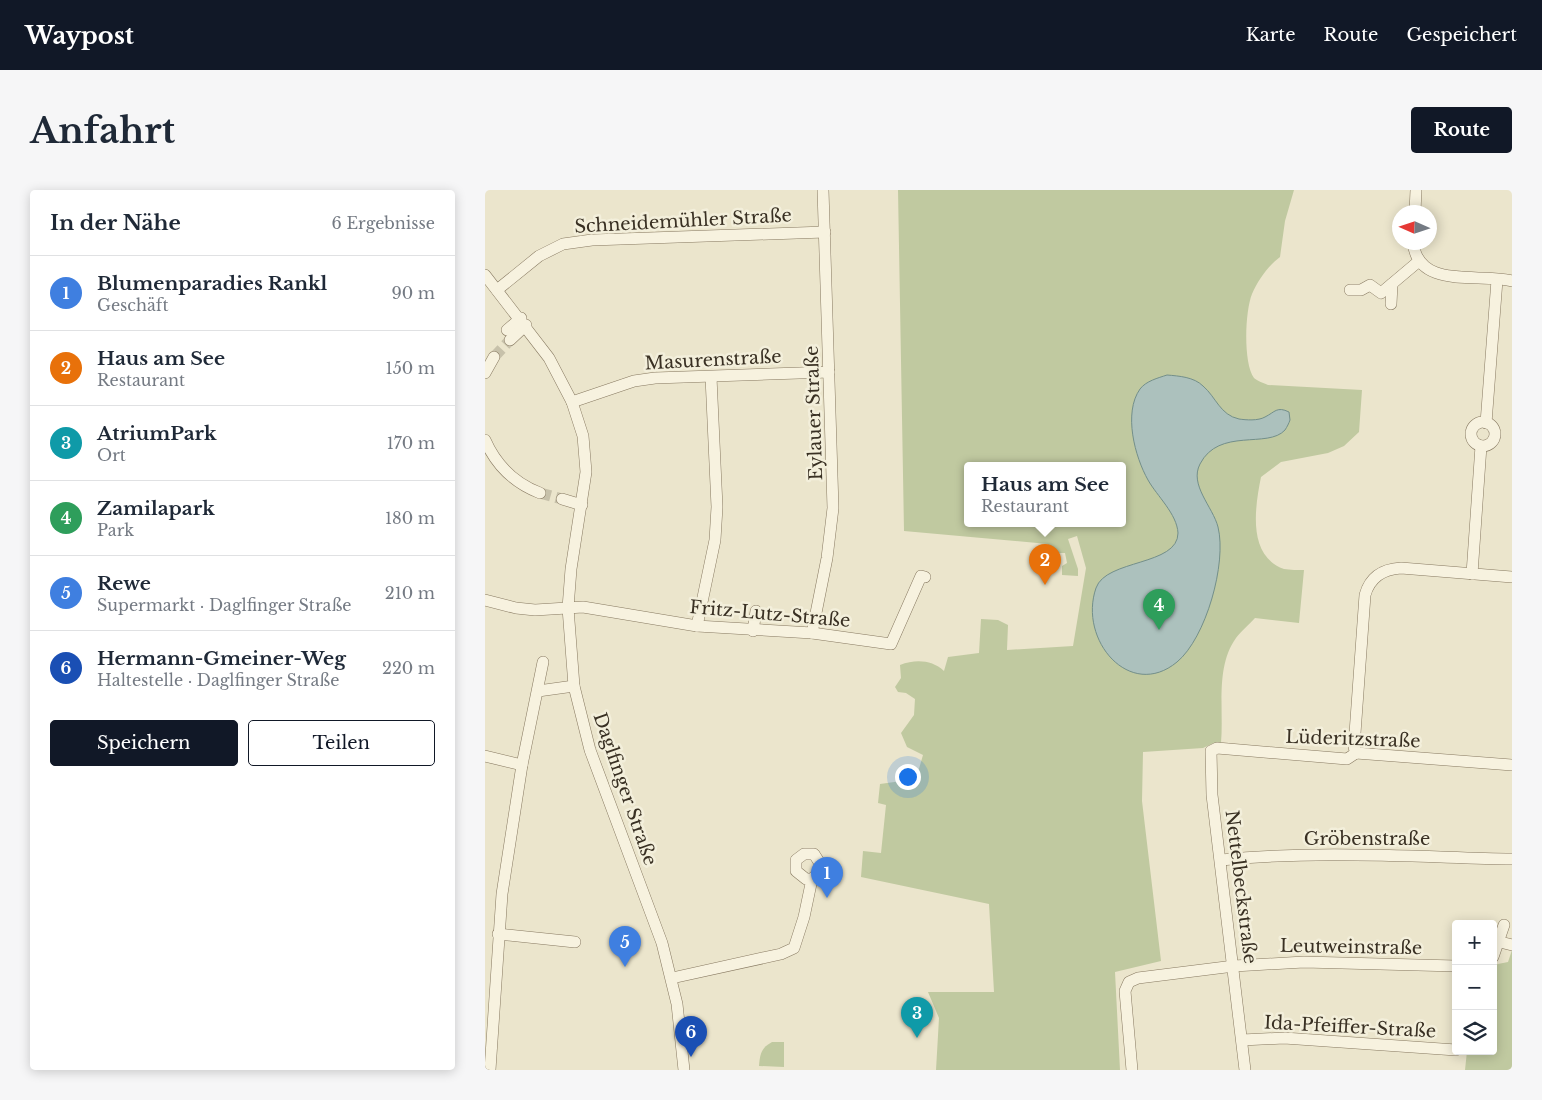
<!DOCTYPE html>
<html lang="de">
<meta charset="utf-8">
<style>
body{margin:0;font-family:"Libre Baskerville",serif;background:#f6f6f7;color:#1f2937}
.controls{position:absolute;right:15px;bottom:15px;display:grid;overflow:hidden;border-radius:5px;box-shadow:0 2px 12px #0003}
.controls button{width:45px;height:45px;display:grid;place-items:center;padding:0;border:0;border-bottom:1px solid #e0e1e3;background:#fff;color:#1f2937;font:25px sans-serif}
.compass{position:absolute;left:907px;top:15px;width:45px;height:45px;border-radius:50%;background:#fff;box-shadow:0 2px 12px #0003;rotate:273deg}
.you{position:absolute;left:422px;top:586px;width:18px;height:18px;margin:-12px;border:4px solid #fff;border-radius:50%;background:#1a73e8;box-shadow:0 0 0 8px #1a73e833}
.badge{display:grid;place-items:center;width:32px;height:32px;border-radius:50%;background:#111827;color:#fff;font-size:16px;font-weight:700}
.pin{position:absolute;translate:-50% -41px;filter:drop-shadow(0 1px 2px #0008)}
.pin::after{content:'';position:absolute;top:26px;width:18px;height:15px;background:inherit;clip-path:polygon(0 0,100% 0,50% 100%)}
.popup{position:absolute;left:479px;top:272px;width:162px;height:65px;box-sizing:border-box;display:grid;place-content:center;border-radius:5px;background:#fff;filter:drop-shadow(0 1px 4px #0005);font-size:16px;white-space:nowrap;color:#747a83}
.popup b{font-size:19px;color:#1f2937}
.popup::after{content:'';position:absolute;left:50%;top:100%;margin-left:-10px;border:10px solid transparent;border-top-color:#fff}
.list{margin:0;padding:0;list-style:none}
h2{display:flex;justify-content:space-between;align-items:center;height:65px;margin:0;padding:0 20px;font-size:21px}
h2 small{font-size:16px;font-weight:400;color:#747a83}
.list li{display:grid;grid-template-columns:32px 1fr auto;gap:15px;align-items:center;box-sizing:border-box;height:75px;padding:0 20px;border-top:1px solid #e0e1e3}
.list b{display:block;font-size:19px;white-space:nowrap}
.list p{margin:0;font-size:16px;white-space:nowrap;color:#747a83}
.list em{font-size:16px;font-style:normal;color:#747a83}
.actions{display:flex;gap:10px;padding:15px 20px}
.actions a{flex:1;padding:11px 0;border:1px solid #111827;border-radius:5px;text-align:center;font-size:18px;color:#111827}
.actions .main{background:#111827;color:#fff}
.icon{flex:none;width:28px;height:28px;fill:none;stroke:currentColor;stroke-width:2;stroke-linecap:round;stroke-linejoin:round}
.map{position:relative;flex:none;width:1027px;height:880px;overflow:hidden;border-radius:5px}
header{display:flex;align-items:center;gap:30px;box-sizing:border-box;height:70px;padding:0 25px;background:#111827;color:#fff}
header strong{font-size:24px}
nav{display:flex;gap:28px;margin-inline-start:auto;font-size:18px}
.intro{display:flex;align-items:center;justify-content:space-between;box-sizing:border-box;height:120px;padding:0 30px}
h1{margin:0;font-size:35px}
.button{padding:12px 22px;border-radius:5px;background:#111827;color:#fff;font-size:18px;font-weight:700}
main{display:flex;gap:30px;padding:0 30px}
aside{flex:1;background:#fff;border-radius:5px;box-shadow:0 2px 12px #0003}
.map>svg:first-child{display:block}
.green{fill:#c0c9a0;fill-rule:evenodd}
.water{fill:#acc1bd;stroke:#738f8a}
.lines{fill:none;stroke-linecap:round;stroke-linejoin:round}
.minor-tunnel{stroke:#c7c1aa;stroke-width:11;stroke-dasharray:11 5.5;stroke-linecap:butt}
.minor-casing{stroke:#877961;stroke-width:12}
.minor{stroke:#f7f2df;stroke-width:11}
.labels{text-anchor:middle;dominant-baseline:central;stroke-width:5;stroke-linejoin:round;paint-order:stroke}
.street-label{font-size:18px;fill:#393023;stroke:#f3efdb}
</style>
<header>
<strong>Waypost</strong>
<nav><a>Karte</a><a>Route</a><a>Gespeichert</a></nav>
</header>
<div class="intro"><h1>Anfahrt</h1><a class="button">Route</a></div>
<main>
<aside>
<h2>In der Nähe<small>6 Ergebnisse</small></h2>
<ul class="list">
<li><span class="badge" style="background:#3f7fe0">1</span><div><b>Blumenparadies Rankl</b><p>Geschäft</p></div><em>90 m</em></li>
<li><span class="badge" style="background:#e8710a">2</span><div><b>Haus am See</b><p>Restaurant</p></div><em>150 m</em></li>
<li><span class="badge" style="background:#0f9aa8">3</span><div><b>AtriumPark</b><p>Ort</p></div><em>170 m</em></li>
<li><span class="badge" style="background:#2e9e5b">4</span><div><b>Zamilapark</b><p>Park</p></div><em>180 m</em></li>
<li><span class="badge" style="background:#3f7fe0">5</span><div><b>Rewe</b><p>Supermarkt · Daglfinger Straße</p></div><em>210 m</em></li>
<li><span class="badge" style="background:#1a4fb4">6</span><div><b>Hermann-Gmeiner-Weg</b><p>Haltestelle · Daglfinger Straße</p></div><em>220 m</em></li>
</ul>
<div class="actions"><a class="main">Speichern</a><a>Teilen</a></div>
</aside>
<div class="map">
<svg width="1027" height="880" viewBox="0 0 1027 880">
<rect width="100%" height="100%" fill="#ebe5cc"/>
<g class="green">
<path d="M413,0h396l-9,31 -5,36c-12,9 -22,23 -28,37 -7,17 -9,69 2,84 3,3 10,5 14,7l94,5 -3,42 -15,14 -16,7 -47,9 -20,15c-6,30 -14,79 23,92 6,1 14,1 20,1l-5,53 -44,-5c-6,7 -14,13 -19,20 -21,29 -12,72 -15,105h-7l-11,5 -60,4 -1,49 19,160 -46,11 5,98h-184l3,-52 -11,-26h66l-5,-88 -128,-27 2,-26 18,2 5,-48 -8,-2 2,-19 36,-5 7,-24 -16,-8 -6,-14 13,-18 1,-16 -9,-6 -8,-1 -3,-5 6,-9 -1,-13c16,-6 32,-5 44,6l4,-14 31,-4 2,-34 17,1 10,5 -1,25 66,-4 13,-78 -9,-32 -9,3 10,30v7l-16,-1v-9l5,-3 -2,-10h-14l-3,-9 -144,-13zM482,276h156v58h-156z"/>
<polygon points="1027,760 1027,880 980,880 982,861 1008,861 1008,775 1023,772"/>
<path d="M287,852h12v25l-25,-1c1,-12 2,-18 13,-24z"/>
</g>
<path class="water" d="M682,185c12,1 27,2 36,11 13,11 17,29 36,33 7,1 19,2 26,-2 10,-5 12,-11 24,-5l1,8c-1,3 -3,7 -5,10 -17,19 -66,-3 -85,34 -11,21 13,43 18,63 9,36 -12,111 -41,135 -47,39 -99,-22 -81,-74 10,-29 82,-22 82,-55 -1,-19 -21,-37 -30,-53 -13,-23 -25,-67 -8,-91 6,-8 18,-11 27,-14z"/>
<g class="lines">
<g class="minor-tunnel">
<polyline points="9,167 25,150"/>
<polyline points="55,303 77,309"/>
</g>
<defs>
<g id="minor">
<polyline points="930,22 931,0"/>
<path d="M928,52c5,49 67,30 99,39"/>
<polyline points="0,85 64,168 87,212 98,246 101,282 86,379 83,418 89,496 105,560 177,753 192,814 199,880"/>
<polyline points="12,100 54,66 78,54 107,50 340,42"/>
<polyline points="865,100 876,100 885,95 896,103 934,71"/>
<polyline points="906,114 907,94"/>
<polyline points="22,140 36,128"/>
<polyline points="25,150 41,135"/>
<polyline points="0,183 9,167"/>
<polyline points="87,212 149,191 170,188 344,182"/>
<circle cx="998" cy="244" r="12"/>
<polyline points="1001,233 1012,90"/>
<path d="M0,250c11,25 29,43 55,53"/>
<polyline points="77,309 97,315"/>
<polyline points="987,384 996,256"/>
<polyline points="0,410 31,418 50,420 98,417 212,436 327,443 406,454 436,386 440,387"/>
<polyline points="212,436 230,350 232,317 226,187"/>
<polyline points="268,441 271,421"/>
<polyline points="327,443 342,368 348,318 338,0"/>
<polyline points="53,501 89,496"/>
<path d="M871,563l-2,-6 11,-152c5,-18 18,-26 36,-27l111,9"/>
<polyline points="871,563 1027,575"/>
<polyline points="0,566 37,575"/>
<path d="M736,670c96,-10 195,-3 291,-1"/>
<polyline points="13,744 90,752"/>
<polyline points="1015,752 1027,755"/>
<polyline points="1008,767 1019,735"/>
<polyline points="187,788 296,764 309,758 319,727 327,689 335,681 336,675 329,664 319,664 311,670 311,681 321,689 327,689"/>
<polyline points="757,850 799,848 971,860"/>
<polyline points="5,880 17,704 37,575 58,472"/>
<polyline points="647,880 640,801 644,792 653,788 749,776 819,772 971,776"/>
<polyline points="760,880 727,605 726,561 732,558 862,569 871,563"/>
</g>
</defs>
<use href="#minor" class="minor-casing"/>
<use href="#minor" class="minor"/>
</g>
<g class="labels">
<g class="street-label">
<text transform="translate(198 31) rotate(-3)">Schneidemühler Straße</text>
<text transform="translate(228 170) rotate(-3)">Masurenstraße</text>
<text transform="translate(329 223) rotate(-92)">Eylauer Straße</text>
<text transform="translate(285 424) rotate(5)">Fritz-Lutz-Straße</text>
<text transform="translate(868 549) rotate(2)">Lüderitzstraße</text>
<text transform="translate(140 599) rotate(71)">Daglfinger Straße</text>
<text x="882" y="649">Gröbenstraße</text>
<text transform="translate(756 697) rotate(83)">Nettelbeckstraße</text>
<text transform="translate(866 757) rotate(1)">Leutweinstraße</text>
<text transform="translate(865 837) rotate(3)">Ida-Pfeiffer-Straße</text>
</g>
</g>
</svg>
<div class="controls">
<button>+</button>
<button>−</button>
<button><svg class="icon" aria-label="layers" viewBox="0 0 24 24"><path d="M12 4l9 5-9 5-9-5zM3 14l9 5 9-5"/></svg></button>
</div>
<svg class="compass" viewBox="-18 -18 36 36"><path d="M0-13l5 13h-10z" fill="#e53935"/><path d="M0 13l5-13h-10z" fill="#747a83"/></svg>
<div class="you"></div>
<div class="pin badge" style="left:342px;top:708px;background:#3f7fe0">1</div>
<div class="pin badge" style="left:560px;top:395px;background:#e8710a">2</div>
<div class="popup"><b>Haus am See</b>Restaurant</div>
<div class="pin badge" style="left:432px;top:848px;background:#0f9aa8">3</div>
<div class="pin badge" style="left:674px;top:440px;background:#2e9e5b">4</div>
<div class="pin badge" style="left:140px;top:777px;background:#3f7fe0">5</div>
<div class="pin badge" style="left:206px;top:867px;background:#1a4fb4">6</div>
</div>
</main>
